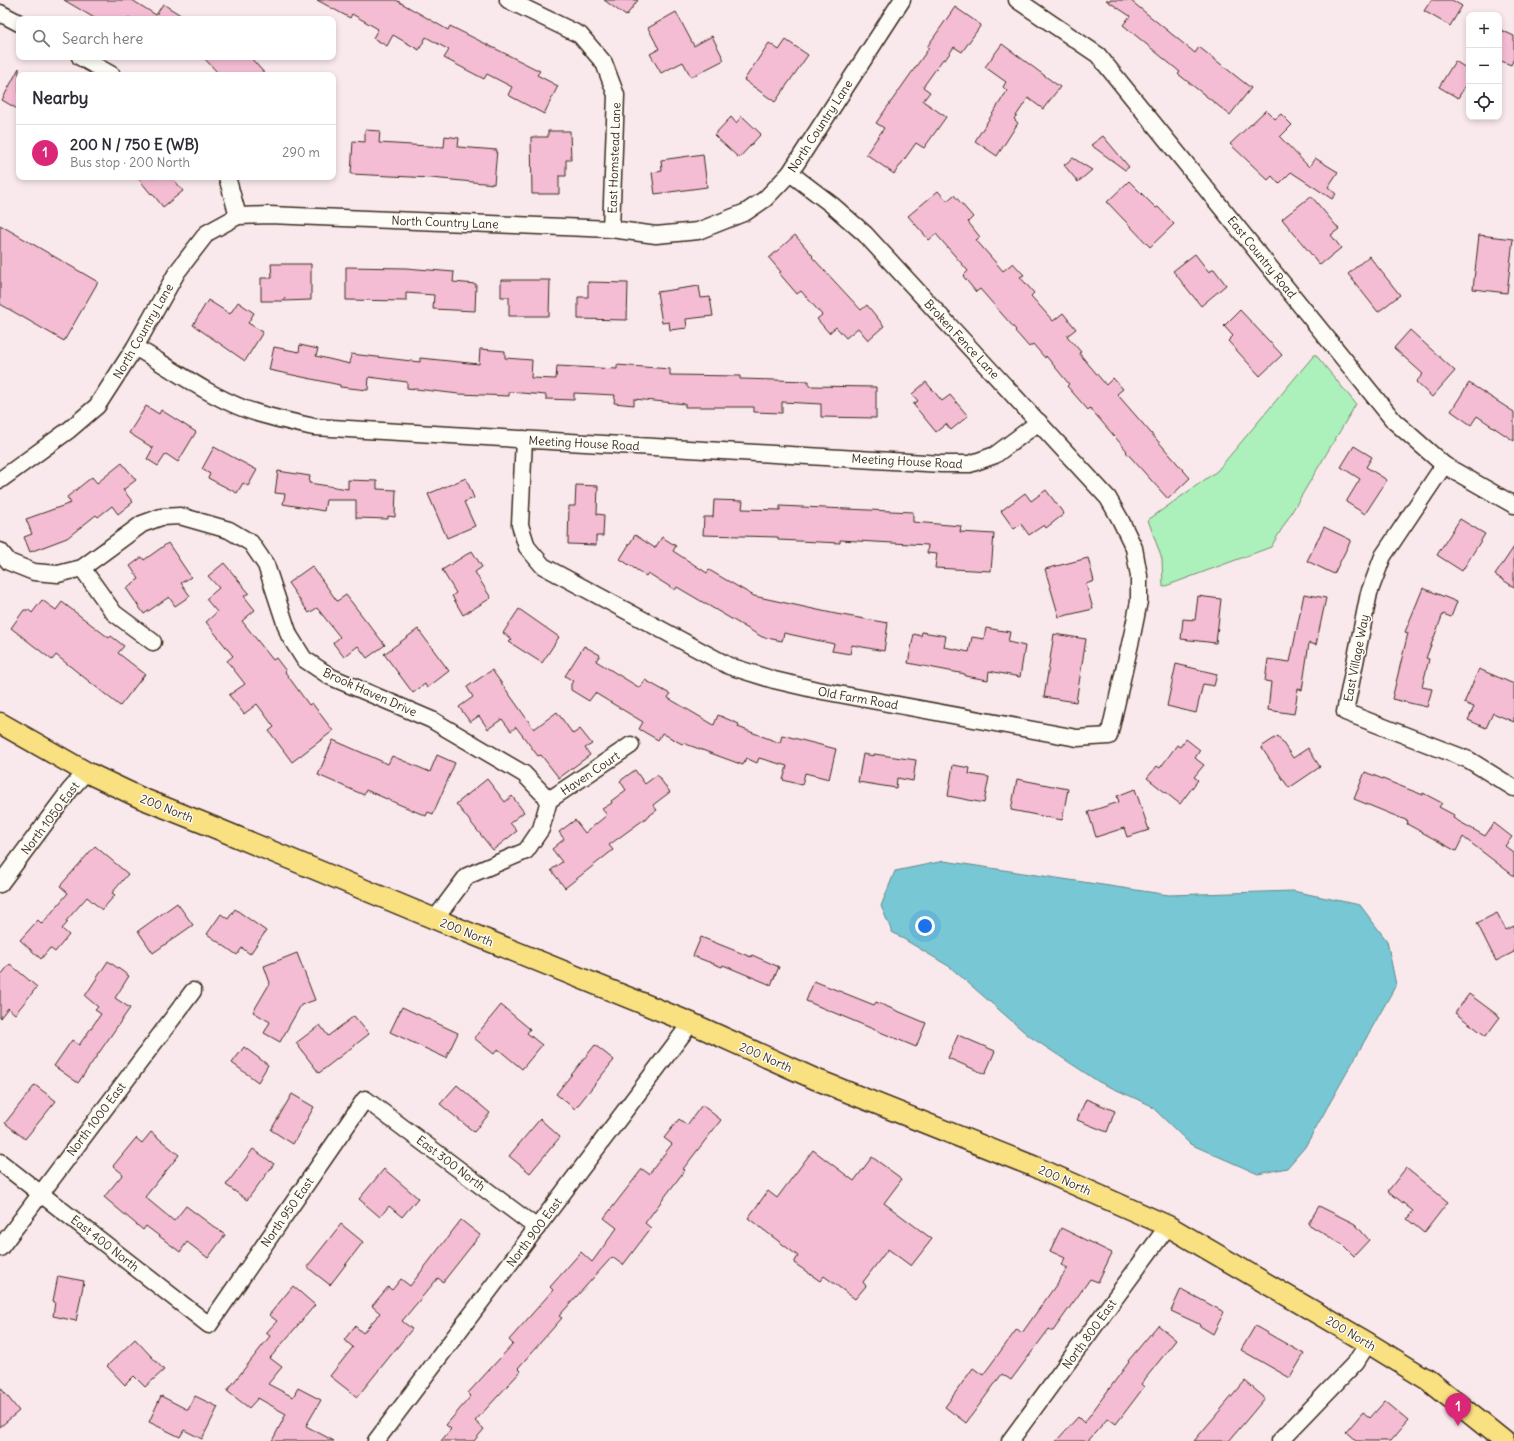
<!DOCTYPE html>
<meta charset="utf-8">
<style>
body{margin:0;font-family:Delius,sans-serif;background:#f7f7f7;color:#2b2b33}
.controls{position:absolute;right:12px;top:12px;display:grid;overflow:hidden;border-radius:8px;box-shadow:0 2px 6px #0003}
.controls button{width:36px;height:36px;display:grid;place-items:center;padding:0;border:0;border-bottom:1px solid #e1e1e2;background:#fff;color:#2b2b33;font:20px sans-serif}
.you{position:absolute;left:925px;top:926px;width:14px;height:14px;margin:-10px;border:3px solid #fff;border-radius:50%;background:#1a73e8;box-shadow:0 0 0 6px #1a73e833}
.badge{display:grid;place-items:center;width:26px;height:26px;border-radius:50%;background:#db2777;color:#fff;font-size:13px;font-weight:700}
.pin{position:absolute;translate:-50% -33px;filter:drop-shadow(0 1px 2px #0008)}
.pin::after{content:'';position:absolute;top:21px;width:14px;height:12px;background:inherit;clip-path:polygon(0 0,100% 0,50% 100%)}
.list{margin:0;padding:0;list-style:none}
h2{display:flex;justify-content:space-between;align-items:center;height:52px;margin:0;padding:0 16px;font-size:17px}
h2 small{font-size:13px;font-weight:400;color:#7c7c81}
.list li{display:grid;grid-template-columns:26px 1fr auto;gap:12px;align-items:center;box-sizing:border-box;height:56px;padding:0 16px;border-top:1px solid #e1e1e2}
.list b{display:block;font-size:15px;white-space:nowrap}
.list p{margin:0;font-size:13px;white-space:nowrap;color:#7c7c81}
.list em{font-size:13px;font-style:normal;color:#7c7c81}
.icon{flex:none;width:22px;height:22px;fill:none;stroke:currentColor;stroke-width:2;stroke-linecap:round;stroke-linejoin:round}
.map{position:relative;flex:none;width:1514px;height:1441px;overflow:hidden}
.search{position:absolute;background:#fff;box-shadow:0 2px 6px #0003;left:16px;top:16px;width:320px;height:44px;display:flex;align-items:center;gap:10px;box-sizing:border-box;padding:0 14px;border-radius:8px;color:#7c7c81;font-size:15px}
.panel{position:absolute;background:#fff;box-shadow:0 2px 6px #0003;left:16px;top:72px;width:320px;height:108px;border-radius:8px}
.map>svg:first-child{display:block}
.green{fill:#acf0bb;stroke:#748d6c}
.water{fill:#78c7d4;stroke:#60888b}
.building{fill:#f4bdd4;stroke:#3b2a1e}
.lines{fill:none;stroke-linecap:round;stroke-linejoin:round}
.minor-casing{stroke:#3b2a1e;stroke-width:19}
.major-casing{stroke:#3b2a1e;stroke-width:23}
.minor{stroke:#fdfcf7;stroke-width:16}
.major{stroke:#f9e181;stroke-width:20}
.labels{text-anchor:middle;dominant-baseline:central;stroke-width:3;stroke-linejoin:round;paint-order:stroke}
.street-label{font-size:12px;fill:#3b2a1e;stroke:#fdfcf7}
</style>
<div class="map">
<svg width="1514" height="1441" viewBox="0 0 1514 1441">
<rect width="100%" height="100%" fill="#fae9ec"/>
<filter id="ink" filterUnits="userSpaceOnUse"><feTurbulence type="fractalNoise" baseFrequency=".025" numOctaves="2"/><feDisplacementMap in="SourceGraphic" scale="8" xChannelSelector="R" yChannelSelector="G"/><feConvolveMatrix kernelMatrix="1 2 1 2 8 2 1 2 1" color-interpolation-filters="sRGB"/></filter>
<g filter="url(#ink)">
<polygon class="green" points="1315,354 1356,404 1271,547 1163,587 1162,559 1148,520 1217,471"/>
<polygon class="water" points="944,861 1169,895 1293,891 1360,905 1387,941 1396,985 1305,1147 1287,1168 1258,1174 1190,1144 1150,1105 1099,1082 1029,1036 950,967 892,932 881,906 895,871"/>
<g class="building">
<polygon points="64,0 132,0 156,15 163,4 187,19 96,19"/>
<polygon points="317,0 396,0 448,30 450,26 540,71 537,75 558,86 544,114 508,95 512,87 487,74 484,79 444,58 449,50 426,37 419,50 393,35 387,46 373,38 378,29 352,14 350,18"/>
<polygon points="604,0 638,0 626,16"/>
<polygon points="1106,0 1130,0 1195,53 1199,47 1251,88 1230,115 1178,74 1180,72 1123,25 1130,16"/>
<polygon points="1431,0 1452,0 1462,6 1450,26 1424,11"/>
<polygon points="955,7 981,25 962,52 954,47 945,60 943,59 923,87 930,92 923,101 946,117 924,148 916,143 894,174 866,154 884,128 876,123 929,48 927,47"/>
<polygon points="676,12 694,46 712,36 724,60 691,77 683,62 661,73 650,54 659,49 648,28"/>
<polygon points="1499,29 1514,36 1514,58 1511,65 1499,60"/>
<polygon points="786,40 808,55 775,102 744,80 769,43 779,50"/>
<polygon points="1002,44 1060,87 1043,109 1028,98 1014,119 1018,123 997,156 975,141 1007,91 1003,87 1006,82 985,67"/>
<polygon points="203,57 250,57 266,75 220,75"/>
<polygon points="1455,61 1469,70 1469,80 1458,98 1439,87"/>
<polygon points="19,68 19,110 2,100"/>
<polygon points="1266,110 1275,119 1281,114 1292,125 1280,137 1309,167 1315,158 1338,172 1328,187 1336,194 1332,199 1291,172 1279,184 1272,176 1268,180 1230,144"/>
<polygon points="742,116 761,134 739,158 714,135 731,117 736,123"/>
<polygon points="365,130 380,131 379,143 444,147 445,136 459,138 458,147 497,150 494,184 431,178 351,174 353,141 365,142"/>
<polygon points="548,131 570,131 571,160 566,160 566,176 559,176 559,194 532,194 531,137 548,137"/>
<polygon points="1103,136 1129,167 1125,170 1091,145"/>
<polygon points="703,154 707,187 655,194 652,173 662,171 661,160"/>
<polygon points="1073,158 1092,170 1078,182 1064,165"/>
<polygon points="137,177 172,177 183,191 163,207 152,193 151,194"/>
<polygon points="1129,181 1156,208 1158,207 1174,224 1150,247 1107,202"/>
<polygon points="938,191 947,201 954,195 973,217 968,222 980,237 976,240 1003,271 1013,263 1024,275 1020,277 1034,293 1031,296 1053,321 1063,313 1076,329 1067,336 1081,352 1079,353 1106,385 1113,378 1123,389 1117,394 1190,478 1168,499 1126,452 1127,451 1090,408 1088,410 1067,386 1069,384 1046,356 1045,358 1033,344 1029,347 1015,331 1016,330 980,289 976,292 963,276 968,271 936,234 929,240 908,216"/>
<polygon points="1311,196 1339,229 1331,235 1341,248 1320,265 1282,219"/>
<polygon points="0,225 98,282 64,341 0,304"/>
<polygon points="795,235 813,256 812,257 861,310 867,305 884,326 868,340 858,328 846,338 836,327 829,333 817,319 822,315 801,291 797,294 779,273 781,272 769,258"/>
<polygon points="1479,235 1513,239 1507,293 1473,289"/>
<polygon points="1195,254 1209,272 1214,269 1226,285 1201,306 1173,271"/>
<polygon points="1369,256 1400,295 1378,312 1348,274"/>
<polygon points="271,264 311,264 311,300 284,301 285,298 283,301 261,301 261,278 272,278"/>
<polygon points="346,267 406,268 454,272 453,282 476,284 475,311 433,309 434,295 406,293 406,301 346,300"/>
<polygon points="501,280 550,280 549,316 509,316 509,297 501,297"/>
<polygon points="588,282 628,283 627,320 578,319 578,297 588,297"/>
<polygon points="699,286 701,298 710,297 713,316 686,319 687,328 670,330 669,322 662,323 657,292"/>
<polygon points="208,300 230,314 238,302 254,313 248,323 263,332 245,361 193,325"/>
<polygon points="1240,310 1282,355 1260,376 1228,341 1233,336 1224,326"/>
<polygon points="1410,330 1455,371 1432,397 1416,382 1423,374 1394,348"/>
<polygon points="300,345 318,349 316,356 350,364 351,354 420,362 420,358 479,364 480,349 505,351 505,358 532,360 531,378 556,379 557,366 617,369 617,365 670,369 670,375 740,376 740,379 809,381 809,386 876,387 876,418 821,417 821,404 782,402 782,413 754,412 754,407 685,407 685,404 634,399 634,405 614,403 615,395 574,393 574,400 546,399 546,395 509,392 509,396 459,394 407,388 407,382 369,377 368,390 340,387 340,385 269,370 274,347 299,352"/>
<polygon points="926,382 942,401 950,395 968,416 951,430 946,424 936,432 913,404 918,401 912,394"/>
<polygon points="1469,383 1514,412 1514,441 1477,416 1471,425 1451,411"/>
<polygon points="146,406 159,414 161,410 196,432 178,462 166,454 158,466 147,459 153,448 129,433"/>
<polygon points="1354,446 1372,457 1366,467 1387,480 1365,514 1346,502 1360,479 1341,467"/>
<polygon points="214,447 257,470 248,486 243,483 237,493 208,478 210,474 202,469"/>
<polygon points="122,463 136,480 123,490 133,502 118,514 112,506 98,517 96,515 67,538 30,552 24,537 32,534 26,519 71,503 67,497 92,477 97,483"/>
<polygon points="278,471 310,476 309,483 348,489 348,480 377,481 377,489 396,490 395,517 388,516 388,519 356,518 356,500 326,500 324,511 283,504 285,494 275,493"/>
<polygon points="466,478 474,498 464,502 475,526 447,538 428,494"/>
<polygon points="576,485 598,486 597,514 604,515 603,536 596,536 596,545 568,544 569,506 575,506"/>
<polygon points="1046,490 1064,514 1046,528 1044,525 1029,535 1021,524 1014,529 1001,511 1025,493 1031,501"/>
<polygon points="714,500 743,501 742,509 780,510 780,506 913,512 913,522 961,526 960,532 994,534 991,571 935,568 937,554 927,553 928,545 840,540 840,543 778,540 778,537 703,535 704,517 713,517"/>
<polygon points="1460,519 1485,534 1462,571 1437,555"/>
<polygon points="1324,527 1351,540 1334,574 1307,561"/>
<polygon points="635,535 655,548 662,537 676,546 673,551 707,573 709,570 754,596 836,614 888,623 884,651 852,645 850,654 832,651 834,644 784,633 782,641 762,637 677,587 675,590 648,573 646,576 620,559"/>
<polygon points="168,543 191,577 181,583 190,596 175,606 169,597 144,614 126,588 139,579 130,566 142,557 144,560"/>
<polygon points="1514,547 1514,587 1495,575"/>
<polygon points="472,551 482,567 475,572 491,598 463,615 452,596 456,593 442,570"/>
<polygon points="1088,558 1094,581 1086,584 1093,609 1059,617 1045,569"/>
<polygon points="224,563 249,593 244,596 255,610 242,621 273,660 276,658 286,671 285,672 309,705 312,703 333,731 292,762 269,731 274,727 257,704 244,714 229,695 245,684 227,661 233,656 206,622 217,612 206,599 219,588 208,576"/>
<polygon points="312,566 337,601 346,595 385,645 367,658 358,646 344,657 333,643 340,637 317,608 309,613 288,583"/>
<polygon points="1423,588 1457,602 1451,617 1443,614 1426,658 1429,659 1422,687 1432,689 1427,707 1392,699 1408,633 1405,632"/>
<polygon points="1304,594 1326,598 1316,645 1309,643 1302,690 1298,689 1294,714 1268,710 1271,682 1265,681 1268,659 1290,662"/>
<polygon points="1198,596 1221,599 1216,643 1181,639 1183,619 1195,620"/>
<polygon points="42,600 56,610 62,602 109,638 111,636 124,646 118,653 145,674 120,706 56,655 52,660 11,628 24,610 29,610 32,613"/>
<polygon points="519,609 559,637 542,663 509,642 512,639 503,633"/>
<polygon points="986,628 1010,632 1008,642 1025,646 1020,677 989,671 988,680 965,676 965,674 908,663 914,634 921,636 922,632 946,636 944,647 969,652 972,637 984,639"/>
<polygon points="418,629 449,671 427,688 425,684 413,693 384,654"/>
<polygon points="1054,634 1086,639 1076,702 1044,697"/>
<polygon points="584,646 600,655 596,661 640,688 645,680 670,694 668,698 714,725 718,715 739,724 738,727 780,743 782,735 836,749 829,779 805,773 802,785 783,780 787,766 759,758 757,763 746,758 743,765 683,743 682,744 662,733 658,740 639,729 643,722 595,693 589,701 571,690 571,684 573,681 565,676"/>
<polygon points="1176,664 1217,674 1214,686 1203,684 1196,713 1167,706"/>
<polygon points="1479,669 1514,684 1514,722 1493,713 1486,728 1468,720 1474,707 1464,703"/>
<polygon points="492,670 534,729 557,712 573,734 580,729 592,744 585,748 590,755 559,778 541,755 538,756 516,727 511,731 502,719 488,729 479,716 470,722 459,707 473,697 467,687"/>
<polygon points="1278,736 1293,758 1308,748 1320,767 1289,788 1261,747"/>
<polygon points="1186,739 1200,750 1195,758 1204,765 1194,777 1198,780 1180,804 1147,778 1157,766 1160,768 1177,745 1180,747"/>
<polygon points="333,740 388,764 392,756 430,772 437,755 455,763 433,814 428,812 426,816 366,790 364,795 318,775"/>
<polygon points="863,754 874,756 874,754 916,760 913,781 897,778 896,788 858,782"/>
<polygon points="953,765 970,768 969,774 989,777 984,803 948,796"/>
<polygon points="635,770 645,784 657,775 670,792 653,805 657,810 609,845 613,850 565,888 551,870 562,862 552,849 564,839 559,832 575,820 585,833 607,815 602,809 612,803 611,801 626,790 620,781"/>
<polygon points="1365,772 1423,795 1423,793 1442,803 1439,807 1454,815 1453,818 1485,836 1494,823 1512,837 1505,846 1514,853 1514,876 1463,837 1456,851 1407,824 1408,821 1354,799"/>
<polygon points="487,779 505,802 512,796 524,812 510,823 517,831 493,850 456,804"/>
<polygon points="1017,779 1068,789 1062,820 1011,810"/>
<polygon points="1135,789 1149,830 1127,837 1124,828 1096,837 1088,812 1119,802 1117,796"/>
<polygon points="95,846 128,874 112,893 115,895 102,910 87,897 66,921 68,922 62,929 69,935 55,952 50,948 41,959 20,940 38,920 42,924 68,893 60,886"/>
<polygon points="177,903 193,925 153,953 138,931"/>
<polygon points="235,909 266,931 250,954 242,948 237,955 207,934 221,914 228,919"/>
<polygon points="1497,913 1506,930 1514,926 1514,952 1496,961 1477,923"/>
<polygon points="701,937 751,957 752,955 779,967 771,985 723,965 722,967 693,956"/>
<polygon points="297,953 315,1000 301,1005 280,1042 264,1033 270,1022 253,1012 270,983 264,966"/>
<polygon points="108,961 129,976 115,998 130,1008 78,1083 54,1066 72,1040 79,1045 101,1014 95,1010 98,1007 85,996"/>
<polygon points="10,964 37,987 15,1014 8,1008 0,1018 0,976"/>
<polygon points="814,981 874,1005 876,1002 926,1023 916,1047 806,1001"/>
<polygon points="1469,994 1500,1017 1486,1036 1455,1013"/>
<polygon points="501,1005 530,1029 527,1033 542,1045 522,1069 498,1049 494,1054 474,1038"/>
<polygon points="402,1007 458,1033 446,1058 390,1032"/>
<polygon points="354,1016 369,1034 319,1073 296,1043 320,1025 328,1036"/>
<polygon points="958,1035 995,1051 985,1074 948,1058"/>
<polygon points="595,1045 614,1060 575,1109 556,1094"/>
<polygon points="244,1047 268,1065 258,1082 232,1063"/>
<polygon points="35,1085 56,1101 25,1139 5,1123"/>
<polygon points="457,1085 490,1113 474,1132 440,1104"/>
<polygon points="292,1094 314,1107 293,1144 271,1130"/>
<polygon points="1086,1099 1115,1111 1107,1132 1077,1120"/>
<polygon points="702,1105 721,1120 683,1169 685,1170 645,1223 651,1228 623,1265 612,1257 559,1316 562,1318 518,1368 521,1371 475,1421 484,1429 474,1441 441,1441 451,1429 446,1425 471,1396 468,1393 513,1344 509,1340 553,1290 550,1287 581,1252 592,1262 617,1228 604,1218 642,1169 649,1174 672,1144 664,1138 679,1119 687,1125"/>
<polygon points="540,1119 560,1137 530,1173 509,1156"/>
<polygon points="151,1132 179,1155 145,1197 174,1221 186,1206 225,1235 208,1258 187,1242 180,1252 146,1226 143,1230 104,1197 123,1174 113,1166 136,1138 142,1143"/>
<polygon points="253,1149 274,1164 247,1200 226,1185"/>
<polygon points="813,1150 854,1181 872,1157 902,1179 884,1203 932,1239 911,1266 888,1249 863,1282 866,1286 855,1299 824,1276 820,1281 794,1263 798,1256 748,1218 768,1191 777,1198"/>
<polygon points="1406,1168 1448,1202 1424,1233 1407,1219 1413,1211 1388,1191"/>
<polygon points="384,1169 418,1198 402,1217 389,1206 380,1217 359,1199"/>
<polygon points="1319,1206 1355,1224 1369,1240 1354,1256 1343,1245 1308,1224"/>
<polygon points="461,1220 480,1235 443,1282 438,1278 402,1321 412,1329 357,1397 330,1376 353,1347 344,1340 355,1326 363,1333 380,1313 372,1306 388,1287 392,1290 401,1279 410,1286"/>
<polygon points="341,1224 363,1242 330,1285 307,1267"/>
<polygon points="1061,1228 1112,1253 1098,1282 1090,1279 1053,1331 1049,1329 1011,1380 1002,1374 966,1423 945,1407 973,1368 983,1375 1017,1329 1022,1333 1068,1268 1061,1265 1065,1258 1050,1251"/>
<polygon points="58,1276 84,1281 76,1321 53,1316 55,1302 53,1301"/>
<polygon points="293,1286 315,1305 270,1358 282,1367 268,1384 293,1397 298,1388 321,1400 306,1426 334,1441 272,1441 286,1414 258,1398 249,1408 227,1391 270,1336 266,1333 277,1321 269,1315"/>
<polygon points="1181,1289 1224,1312 1213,1334 1200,1326 1199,1324 1171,1311"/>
<polygon points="1158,1325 1176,1340 1141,1384 1144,1387 1116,1424 1108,1418 1088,1441 1056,1441 1078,1417 1084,1423 1129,1362 1128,1361"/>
<polygon points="1255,1326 1304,1354 1290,1378 1241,1350"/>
<polygon points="135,1339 164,1370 145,1387 134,1376 125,1385 107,1366"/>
<polygon points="1245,1381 1265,1398 1229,1441 1194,1441"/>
<polygon points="0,1387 19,1411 0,1427"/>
<polygon points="161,1396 188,1410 195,1396 218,1407 202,1439 184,1430 180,1437 149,1422"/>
<polygon points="1385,1401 1408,1420 1390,1441 1356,1441 1346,1432 1363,1412 1370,1418"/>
</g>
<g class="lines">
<defs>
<g id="minor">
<polyline points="508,0 580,35 604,63 616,95 611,229"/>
<polyline points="1017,0 1098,55 1394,421 1444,465 1514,505"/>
<polyline points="0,13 19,23"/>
<polyline points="80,57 112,75"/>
<polyline points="227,177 238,216"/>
<path d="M135,347c36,21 71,47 110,62 22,8 46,13 69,18l628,37h28l25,-9 44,-33"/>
<polyline points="524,439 520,525 527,547 543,566 729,666 774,680 817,690 1077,738 1109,736 1133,631 1139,601 1139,576 1134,548 1120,519 1108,498 865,234 832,205 790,173"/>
<polyline points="1444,465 1383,556 1369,593 1345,712 1469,760 1514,788"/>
<polyline points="0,480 69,430 97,406 135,347 177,272 207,233 238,216 269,215 611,229 656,235 698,231 746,212 765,199 790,173 902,0"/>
<polyline points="0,551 9,562 34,572 58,574 82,568 142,524 161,517 180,516 229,530 251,543 266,565 289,635 304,659 331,677 432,720 524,774 549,800 541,829 526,851 467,876 435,919"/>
<polyline points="82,568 114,613 153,642"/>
<polyline points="549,800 631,745"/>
<polyline points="0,884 70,790 86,772"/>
<polyline points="0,1162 209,1325 365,1099 537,1228"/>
<polyline points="0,1248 193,991"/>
<polyline points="376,1441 691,1023"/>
<polyline points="1010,1441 1168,1226"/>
<polyline points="1280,1441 1356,1362 1368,1343"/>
</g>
<polyline id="major" points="0,723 86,772 141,798 206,824 435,919 691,1023 815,1079 1033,1166 1168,1226 1368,1343 1428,1380 1504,1441"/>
</defs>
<use href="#minor" class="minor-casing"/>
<use href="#major" class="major-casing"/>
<use href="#minor" class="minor"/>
<use href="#major" class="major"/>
</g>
</g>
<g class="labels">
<g class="street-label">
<text transform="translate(820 126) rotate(-57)">North Country Lane</text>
<text transform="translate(614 158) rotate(-88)">East Homstead Lane</text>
<text transform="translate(445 222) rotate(2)">North Country Lane</text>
<text transform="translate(1262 257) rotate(51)">East Country Road</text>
<text transform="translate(143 331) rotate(-60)">North Country Lane</text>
<text transform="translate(962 339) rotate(47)">Broken Fence Lane</text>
<text transform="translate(584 443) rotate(3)">Meeting House Road</text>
<text transform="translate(907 461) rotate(3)">Meeting House Road</text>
<text transform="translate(1356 658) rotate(-79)">East Village Way</text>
<text transform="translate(370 692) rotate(24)">Brook Haven Drive</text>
<text transform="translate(858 698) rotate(10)">Old Farm Road</text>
<text transform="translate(590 773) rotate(-34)">Haven Court</text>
<text transform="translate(167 808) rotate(22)">200 North</text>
<text transform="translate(50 818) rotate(-53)">North 1050 East</text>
<text transform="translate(467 932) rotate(22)">200 North</text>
<text transform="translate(766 1057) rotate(24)">200 North</text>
<text transform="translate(96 1119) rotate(-53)">North 1000 East</text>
<text transform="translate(451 1163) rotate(37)">East 300 North</text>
<text transform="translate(1065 1180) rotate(24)">200 North</text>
<text transform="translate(287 1212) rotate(-55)">North 950 East</text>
<text transform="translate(534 1232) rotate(-53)">North 900 East</text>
<text transform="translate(105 1243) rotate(38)">East 400 North</text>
<text transform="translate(1351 1333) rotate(31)">200 North</text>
<text transform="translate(1089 1334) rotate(-54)">North 800 East</text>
</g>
</g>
</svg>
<div class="controls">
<button>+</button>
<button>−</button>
<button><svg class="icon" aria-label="locate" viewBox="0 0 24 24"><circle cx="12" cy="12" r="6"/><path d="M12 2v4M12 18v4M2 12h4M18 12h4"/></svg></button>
</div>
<div class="you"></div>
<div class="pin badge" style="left:1458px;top:1426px">1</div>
<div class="search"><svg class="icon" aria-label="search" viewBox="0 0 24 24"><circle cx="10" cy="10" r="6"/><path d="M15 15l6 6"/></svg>Search here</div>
<section class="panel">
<h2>Nearby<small></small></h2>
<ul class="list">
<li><span class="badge">1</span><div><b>200 N / 750 E (WB)</b><p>Bus stop · 200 North</p></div><em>290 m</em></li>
</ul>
</section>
</div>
